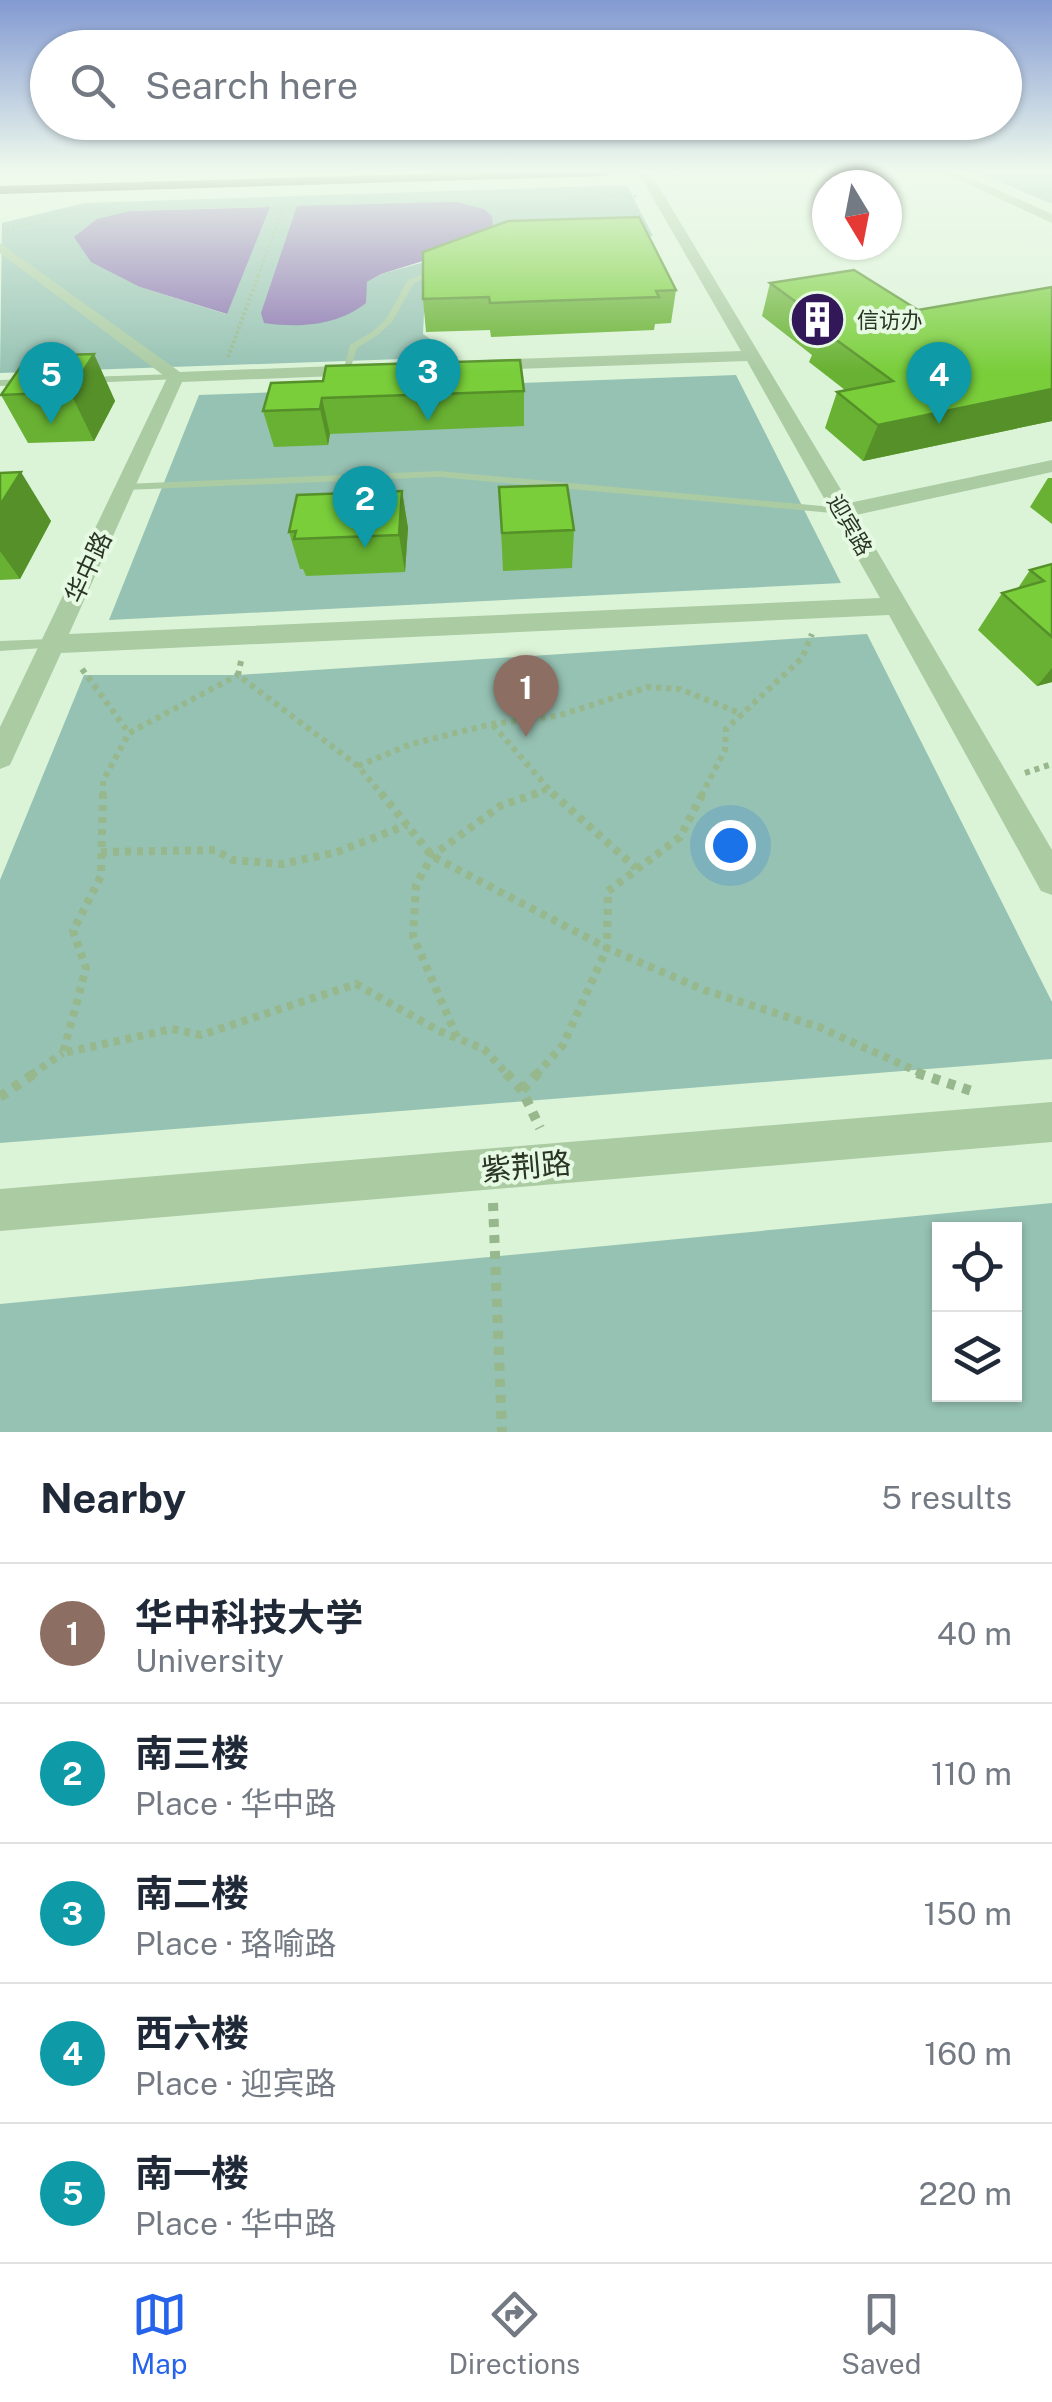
<!DOCTYPE html>
<meta charset="utf-8">
<style>
body{margin:0;font-family:"Public Sans","Noto Sans SC",sans-serif;background:#f2f2f3;color:#1f2937}
.controls{position:absolute;right:30px;bottom:30px;display:grid;overflow:hidden;border-radius:0px;box-shadow:0 2px 8px #0004}
.controls button{width:90px;height:90px;display:grid;place-items:center;padding:0;border:0;border-bottom:2px solid #e0e1e3;background:#fff;color:#1f2937;font:50px sans-serif}
.compass{position:absolute;left:812px;top:170px;width:90px;height:90px;border-radius:50%;background:#fff;box-shadow:0 2px 8px #0004;rotate:170deg}
.you{position:absolute;left:730px;top:845px;width:35px;height:35px;margin:-25px;border:8px solid #fff;border-radius:50%;background:#1a73e8;box-shadow:0 0 0 15px #1a73e833}
.badge{display:grid;place-items:center;width:65px;height:65px;border-radius:50%;background:#2563eb;color:#fff;font-size:32px;font-weight:700}
.pin{position:absolute;translate:-50% -82px;filter:drop-shadow(0 2px 5px #0008)}
.pin::after{content:'';position:absolute;top:52px;width:35px;height:30px;background:inherit;clip-path:polygon(0 0,100% 0,50% 100%)}
.list{margin:0;padding:0;list-style:none}
h2{display:flex;justify-content:space-between;align-items:center;height:130px;margin:0;padding:0 40px;font-size:42px}
h2 small{font-size:32px;font-weight:400;color:#747a83}
.list li{display:grid;grid-template-columns:65px 1fr auto;gap:30px;align-items:center;box-sizing:border-box;height:140px;padding:0 40px;border-top:2px solid #e0e1e3}
.list b{display:block;font-size:38px;white-space:nowrap}
.list p{margin:0;font-size:32px;white-space:nowrap;color:#747a83}
.list em{font-size:32px;font-style:normal;color:#747a83}
.icon{flex:none;width:55px;height:55px;fill:none;stroke:currentColor;stroke-width:2;stroke-linecap:round;stroke-linejoin:round}
.map{position:relative;flex:none;width:1052px;height:1432px;overflow:hidden}
.search{position:absolute;background:#fff;box-shadow:0 2px 8px #0004;left:30px;right:30px;top:30px;height:110px;display:flex;align-items:center;gap:25px;box-sizing:border-box;padding:0 35px;border-radius:55px;color:#747a83;font-size:38px}
.sheet{height:830px;background:#fff}
nav{display:flex;justify-content:space-around;align-items:center;box-sizing:border-box;height:140px;border-top:2px solid #e0e1e3;background:#fff;font-size:28px;color:#747a83}
nav a{display:grid;justify-items:center;gap:5px}
nav .on{color:#2563eb}
.map>svg:first-child{display:block}
.green{fill:#96c2b3;fill-rule:evenodd}
.water{fill:#8b74b1}
.lines{fill:none;stroke-linecap:round;stroke-linejoin:round}
.path-far4{stroke:#97b78d;stroke-width:2.5;stroke-dasharray:2.5 2.5;stroke-linecap:butt}
.path-far3{stroke:#97b78d;stroke-width:4;stroke-dasharray:2.5 2.5;stroke-linecap:butt}
.path-far2{stroke:#97b78d;stroke-width:6;stroke-dasharray:5 5;stroke-linecap:butt}
.path-far1{stroke:#97b78d;stroke-width:8;stroke-dasharray:6 6;stroke-linecap:butt}
.path{stroke:#97b78d;stroke-width:10;stroke-dasharray:8 8;stroke-linecap:butt}
.lane{fill:#abcba3;fill-rule:evenodd}
.street{fill:#abcba3;fill-rule:evenodd}
.highway{fill:#46573c;fill-rule:evenodd}
.wall{fill:#68b132}
.shaded-wall{fill:#559029}
.building{fill:#79ce3a;stroke:#559029;stroke-width:2.5}
.labels{text-anchor:middle;dominant-baseline:central;stroke-width:8;stroke-linejoin:round;paint-order:stroke}
.far-poi-label{font-size:22px;fill:#2b3525;stroke:#e6fae3;text-anchor:start}
.far-street-label{font-size:22px;fill:#2b3525;stroke:#e6fae3}
.street-label{font-size:25px;fill:#2b3525;stroke:#e6fae3}
.near-street-label{font-size:30px;fill:#2b3525;stroke:#e6fae3}
</style>
<div class="map">
<svg width="1052" height="1432" viewBox="0 0 1052 1432">
<rect width="100%" height="100%" fill="#dbf3d7"/>
<g class="green">
<polygon points="977,172 1052,172 1052,204"/>
<path d="M627,185l26,51 -153,6 -57,70 -19,1 -1,21 35,23 -458,16 2,-150 82,-20zM297,206l142,52 -58,16 -14,8 -3,10zM269,207l-43,107 -86,-27 -10,-76z"/>
<polygon points="736,375 841,583 109,620 199,395"/>
<polygon points="867,634 1052,1002 1052,1059 0,1143 0,880 84,675 238,675"/>
<path d="M1052,1203v229h-1052v-128zM940,1230h74v164h-74z"/>
</g>
<g class="water">
<path d="M456,202l28,7 8,7 2,23 -113,35 -14,8 -1,21c-29,23 -67,25 -102,20l-3,-10 36,-107z"/>
<polygon points="270,207 227,314 140,287 91,262 74,237 97,219 130,211"/>
</g>
<g class="lines">
<g class="path-far4">
<polyline points="671,175 704,172"/>
<polyline points="574,197 636,196"/>
<polyline points="7,231 72,211"/>
<polyline points="258,276 285,203"/>
</g>
<polyline class="path-far3" points="228,357 259,274"/>
<g class="path-far2">
<polyline points="241,661 238,675 358,766 383,796"/>
<polyline points="82,669 129,733"/>
<polyline points="493,725 555,796"/>
<polyline points="358,766 411,744 492,724 557,716 648,687 680,689 742,714"/>
<polyline points="1025,773 1052,764"/>
<polyline points="103,796 103,781 129,733 238,675"/>
<polyline points="533,796 547,789"/>
<polyline points="701,796 725,750 726,729 802,658 812,634"/>
</g>
<g class="path-far1">
<polyline points="103,793 101,876 73,931 86,968 63,1053 172,1029 201,1035 356,984 439,1031 484,1049 508,1075"/>
<polyline points="381,793 432,856 607,948 704,990 819,1027 925,1075"/>
<polyline points="552,793 636,868"/>
<polyline points="101,852 215,850 233,860 282,864 337,852 407,825"/>
<polyline points="457,1037 413,936 416,885 432,856 500,806 538,793"/>
<polyline points="31,1075 63,1053"/>
<polyline points="536,1075 563,1045 607,948 608,891 680,837 703,793"/>
</g>
<g class="path">
<polyline points="506,1073 522,1090 540,1128"/>
<polyline points="917,1073 972,1091"/>
<polyline points="522,1090 538,1073"/>
<polyline points="0,1097 35,1073"/>
<polyline points="493,1203 502,1432"/>
</g>
<g class="lane">
<polygon points="439,267 444,268 414,283 392,322 378,335 357,348 350,370 343,372 350,345 372,332 386,319 408,280"/>
<polygon points="176,374 180,377 179,379 86,383 82,380 86,377"/>
<polygon points="0,380 25,379 29,382 25,385 0,386"/>
<polygon points="439,471 843,508 848,511 843,514 439,477 125,490 120,487 125,484"/>
<polygon points="52,639 58,644 56,647 0,651 0,641"/>
</g>
<g class="street">
<polygon points="638,172 650,172 849,503 1052,460 1052,472 856,515 1052,850 1052,895 1041,891 889,615 61,653 10,765 0,769 0,727 167,378 0,253 0,243 180,372 361,365 370,370 361,375 182,382 69,634 880,598 747,361 484,370 476,365 484,360 741,351"/>
<polygon points="942,172 957,172 1052,214 1052,223"/>
<polygon points="1052,1102 1052,1142 0,1231 0,1189"/>
</g>
<polygon class="highway" points="488,172 612,172 606,176 0,194 0,186"/>
</g>
<g class="wall">
<polygon points="770,283 918,310 1052,287 1052,421 863,461 825,428 837,392 845,390 809,362 812,355 762,316"/>
<polygon points="676,290 671,323 655,324 654,330 491,337 490,330 426,332 423,299"/>
<polygon points="94,354 115,401 94,441 28,443 1,395"/>
<polygon points="323,381 524,391 524,426 330,434 328,445 274,447 263,411"/>
<polygon points="0,473 51,521 20,579 0,580"/>
<polygon points="1048,478 1052,478 1052,524 1030,507"/>
<polygon points="499,487 574,530 572,568 503,571"/>
<polygon points="402,491 408,528 405,572 306,576 303,569 300,569 289,532"/>
<polygon points="1052,564 1052,682 1037,686 978,630 1002,593 1018,588 1030,570"/>
</g>
<g class="shaded-wall">
<polygon points="94,354 115,401 94,441 70,392"/>
<polygon points="1052,389 1052,421 863,461 878,425"/>
<polygon points="322,398 330,434 328,445 320,409"/>
<polygon points="21,472 51,521 20,579 0,551 0,505"/>
<polygon points="402,491 408,528 405,572 399,535"/>
<polygon points="1052,668 1052,682 1037,686"/>
</g>
<g class="building">
<polygon points="639,217 676,290 656,291 659,297 490,303 489,297 423,299 423,252 508,221"/>
<polygon points="854,270 918,310 1052,287 1052,389 878,425 837,392 893,381 820,328 829,326 770,283"/>
<polygon points="94,354 70,392 1,395 28,356"/>
<polygon points="520,360 524,391 322,398 320,409 263,411 271,383 323,381 326,366"/>
<polygon points="21,472 0,505 0,473"/>
<polygon points="567,485 574,530 502,533 499,487"/>
<polygon points="402,491 399,535 294,539 296,531 289,532 297,495"/>
<polygon points="1052,564 1052,637 1002,593 1044,581 1030,570"/>
</g>
<linearGradient id="sky" x2="0" y2="1"><stop stop-color="#839ad2"/><stop offset="0.46" stop-color="#effaed"/><stop offset="1" stop-color="#effaed" stop-opacity="0"/></linearGradient>
<rect width="1052" height="372" fill="url(#sky)"/>
<defs>
<symbol id="building-disc" viewBox="-11 -11 22 22"><circle r="9.5" fill="#321859" stroke="#e6fae3"/><path d="M-4-6H4V6H1V3H-1V6H-4ZM-2.5-4.3h1.7v1.8h-1.7ZM.8-4.3h1.7v1.8H.8ZM-2.5-1h1.7V.8h-1.7ZM.8-1h1.7V.8H.8Z" fill="#fff"/></symbol>
</defs>
<g fill-rule="evenodd">
<use href="#building-disc" x="786" y="288" width="63" height="63"/>
</g>
<g class="labels">
<g class="far-poi-label">
<text x="857" y="320">信访办</text>
</g>
<g class="far-street-label">
<text transform="translate(850 525) rotate(60)">迎宾路</text>
</g>
<g class="street-label">
<text transform="translate(88 567) rotate(-65)">华中路</text>
</g>
<g class="near-street-label">
<text transform="translate(526 1166) rotate(-5)">紫荆路</text>
</g>
</g>
</svg>
<div class="controls">
<button><svg class="icon" aria-label="locate" viewBox="0 0 24 24"><circle cx="12" cy="12" r="6"/><path d="M12 2v4M12 18v4M2 12h4M18 12h4"/></svg></button>
<button><svg class="icon" aria-label="layers" viewBox="0 0 24 24"><path d="M12 4l9 5-9 5-9-5zM3 14l9 5 9-5"/></svg></button>
</div>
<svg class="compass" viewBox="-18 -18 36 36"><path d="M0-13l5 13h-10z" fill="#e53935"/><path d="M0 13l5-13h-10z" fill="#747a83"/></svg>
<div class="you"></div>
<div class="pin badge" style="left:526px;top:737px;background:#8d6e63">1</div>
<div class="pin badge" style="left:365px;top:548px;background:#0f9aa8">2</div>
<div class="pin badge" style="left:428px;top:421px;background:#0f9aa8">3</div>
<div class="pin badge" style="left:939px;top:424px;background:#0f9aa8">4</div>
<div class="pin badge" style="left:51px;top:424px;background:#0f9aa8">5</div>
<div class="search"><svg class="icon" aria-label="search" viewBox="0 0 24 24"><circle cx="10" cy="10" r="6"/><path d="M15 15l6 6"/></svg>Search here</div>
</div>
<section class="sheet">
<h2>Nearby<small>5 results</small></h2>
<ul class="list">
<li><span class="badge" style="background:#8d6e63">1</span><div><b>华中科技大学</b><p>University</p></div><em>40 m</em></li>
<li><span class="badge" style="background:#0f9aa8">2</span><div><b>南三楼</b><p>Place · 华中路</p></div><em>110 m</em></li>
<li><span class="badge" style="background:#0f9aa8">3</span><div><b>南二楼</b><p>Place · 珞喻路</p></div><em>150 m</em></li>
<li><span class="badge" style="background:#0f9aa8">4</span><div><b>西六楼</b><p>Place · 迎宾路</p></div><em>160 m</em></li>
<li><span class="badge" style="background:#0f9aa8">5</span><div><b>南一楼</b><p>Place · 华中路</p></div><em>220 m</em></li>
</ul>
</section>
<nav>
<a class="on"><svg class="icon" aria-label="map" viewBox="0 0 24 24"><path d="M3 6l6-2 6 2 6-2v14l-6 2-6-2-6 2zM9 4v14M15 6v14"/></svg>Map</a>
<a><svg class="icon" aria-label="directions" viewBox="0 0 24 24"><path d="M12 3l9 9-9 9-9-9zM9 14v-3h6M13 9l2 2-2 2"/></svg>Directions</a>
<a><svg class="icon" aria-label="saved" viewBox="0 0 24 24"><path d="M7 4h10v16l-5-4-5 4z"/></svg>Saved</a>
</nav>
